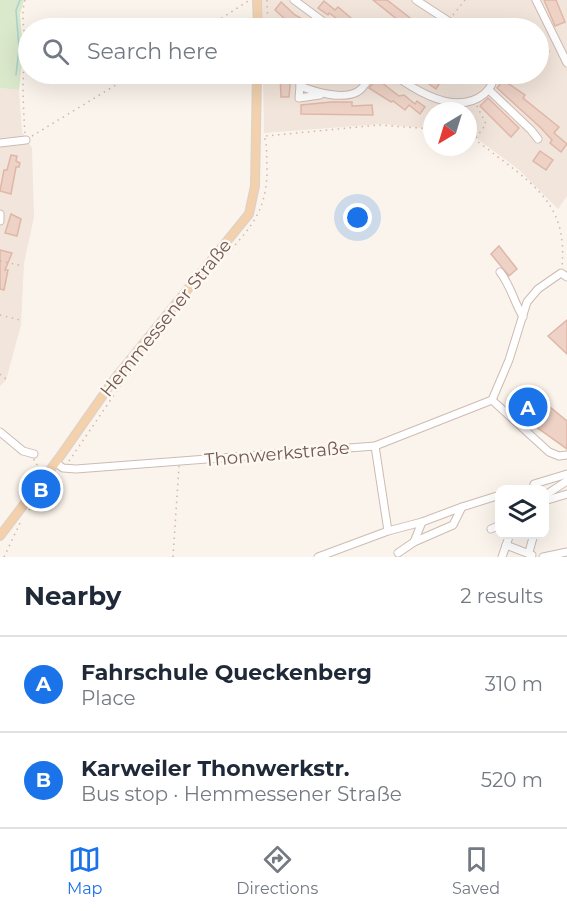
<!DOCTYPE html>
<meta charset="utf-8">
<style>
body{margin:0;font-family:Montserrat,sans-serif;background:#f6f6f7;color:#1f2937}
.controls{position:absolute;right:18px;bottom:18px;display:grid;overflow:hidden;border-radius:12px;box-shadow:0 6px 24px #0002}
.controls button{width:54px;height:54px;display:grid;place-items:center;padding:0;border:0;border-bottom:2px solid #e0e1e3;background:#fff;color:#1f2937;font:30px sans-serif}
.compass{position:absolute;left:423px;top:102px;width:54px;height:54px;border-radius:50%;background:#fff;box-shadow:0 6px 24px #0002;rotate:218deg}
.you{position:absolute;left:358px;top:218px;width:21px;height:21px;margin:-15px;border:4px solid #fff;border-radius:50%;background:#1a73e8;box-shadow:0 0 0 9px #1a73e833}
.badge{display:grid;place-items:center;width:39px;height:39px;border-radius:50%;background:#1a73e8;color:#fff;font-size:20px;font-weight:700}
.pin{position:absolute;translate:-50% -50%;border:3px solid #fff;box-shadow:0 2px 6px #0006}
.list{margin:0;padding:0;list-style:none}
h2{display:flex;justify-content:space-between;align-items:center;height:78px;margin:0;padding:0 24px;font-size:26px}
h2 small{font-size:20px;font-weight:400;color:#747a83}
.list li{display:grid;grid-template-columns:39px 1fr auto;gap:18px;align-items:center;box-sizing:border-box;height:96px;padding:0 24px;border-top:2px solid #e0e1e3}
.list b{display:block;font-size:22px;white-space:nowrap}
.list p{margin:0;font-size:20px;white-space:nowrap;color:#747a83}
.list em{font-size:20px;font-style:normal;color:#747a83}
.icon{flex:none;width:33px;height:33px;fill:none;stroke:currentColor;stroke-width:2;stroke-linecap:round;stroke-linejoin:round}
.map{position:relative;flex:none;width:567px;height:557px;overflow:hidden}
.search{position:absolute;background:#fff;box-shadow:0 6px 24px #0002;left:18px;right:18px;top:18px;height:66px;display:flex;align-items:center;gap:15px;box-sizing:border-box;padding:0 21px;border-radius:33px;color:#747a83;font-size:22px}
.sheet{height:270px;background:#fff}
nav{display:flex;justify-content:space-around;align-items:center;box-sizing:border-box;height:84px;border-top:2px solid #e0e1e3;background:#fff;font-size:16px;color:#747a83}
nav a{display:grid;justify-items:center;gap:3px}
nav .on{color:#1a73e8}
.map>svg:first-child{display:block}
.residential{fill:#f2e5db}
.green{fill:#dae8cb}
.lines{fill:none;stroke-linecap:round;stroke-linejoin:round}
.stream{stroke:#a9d2d4;stroke-width:1.5}
.building{fill:#eed2c6;stroke:#dfb7a8;stroke-width:1.5}
.minor-casing{stroke:#cdbbb3;stroke-width:9}
.major-casing{stroke:#d8d1ce;stroke-width:10}
.path{stroke:#d3b5a9;stroke-width:1.5;stroke-dasharray:1.5 4.5;stroke-linecap:butt}
.minor{stroke:#fff;stroke-width:7}
.major{stroke:#f2d1ac;stroke-width:8}
.labels{text-anchor:middle;dominant-baseline:central;stroke-width:5;stroke-linejoin:round;paint-order:stroke}
.street-label{font-size:18px;fill:#745a51;stroke:#fef8f3}
</style>
<div class="map">
<svg width="567" height="557" viewBox="0 0 567 557">
<rect width="100%" height="100%" fill="#fbf4ec"/>
<g class="residential">
<polygon points="262,0 567,0 567,196 558,209 518,169 468,132 468,111 432,111 432,129 383,124 264,133 263,74 538,74 538,28 263,28"/>
<polygon points="0,88 19,90 22,132 32,148 34,217 24,263 21,325 6,380 0,386"/>
</g>
<polygon class="green" points="0,0 24,0 20,14 23,51 19,90 0,88"/>
<g class="lines">
<polyline class="stream" points="16,75 19,48 16,10 20,0"/>
</g>
<g class="building">
<polygon points="373,0 387,0 423,28 408,28"/>
<polygon points="544,0 556,0 565,22 555,26"/>
<polygon points="324,1 335,10 338,7 363,28 350,28 329,13 328,15 318,8"/>
<polygon points="281,2 295,15 318,28 301,28 287,21 275,10"/>
<polygon points="280,74 291,74 289,97 281,97"/>
<polygon points="415,74 430,74 441,81 436,89"/>
<polygon points="377,79 399,96 404,95 415,104 417,101 425,107 420,114 409,105 405,110 393,101 391,102 369,88"/>
<polygon points="503,80 525,95 523,98 559,127 554,133 567,144 561,152 550,143 552,140 541,128 497,88"/>
<polygon points="488,98 519,128 511,137 480,106"/>
<polygon points="331,102 352,102 352,106 372,105 373,115 301,114 301,105"/>
<polygon points="540,151 553,160 546,170 533,161"/>
<polygon points="11,155 17,156 16,161 20,163 19,167 16,167 11,194 0,191 4,170 7,170"/>
<polygon points="11,214 21,219 17,236 5,233"/>
<polygon points="499,246 517,269 509,276 491,254"/>
<polygon points="0,250 12,253 5,270 8,270 4,290 0,289"/>
<polygon points="567,320 567,354 548,336"/>
<polygon points="527,395 540,406 529,419 516,407"/>
<polygon points="550,407 567,421 567,449 535,426"/>
</g>
<g class="lines">
<defs>
<g id="minor">
<polyline points="294,0 332,28"/>
<polyline points="416,0 459,28"/>
<polyline points="536,0 567,63"/>
<path d="M300,74v12c15,6 42,14 57,6 7,-3 11,-13 15,-18"/>
<path d="M393,74c23,17 64,42 91,20 6,-5 10,-12 10,-20"/>
<polyline points="300,86 299,98 320,95"/>
<polyline points="489,90 531,130 538,139"/>
<polyline points="0,143 26,140"/>
<polyline points="0,214 0,221"/>
<path d="M500,272c11,14 14,30 23,45"/>
<polyline points="492,400 549,452 559,456 567,455"/>
<polyline points="0,432 23,451 34,454"/>
<polyline points="56,463 63,468 76,469 375,446 492,400 509,360 527,302 538,289 561,273 567,277"/>
<polyline points="533,490 534,484 567,474"/>
<polyline points="544,496 567,481"/>
<polyline points="544,501 567,494"/>
<polyline points="491,529 500,525"/>
<polyline points="388,531 422,522"/>
<polyline points="414,542 422,522 462,507"/>
<polyline points="506,545 532,555"/>
<polyline points="529,552 534,534"/>
<polyline points="398,553 414,542 453,525 462,507 500,495"/>
<polyline points="318,557 388,531 375,446"/>
<polyline points="502,557 510,534"/>
<polyline points="543,557 567,552"/>
</g>
<g id="major">
<polyline points="257,0 258,28"/>
<polyline points="0,536 59,458 113,381 249,214 255,186 257,74"/>
</g>
</defs>
<use href="#minor" class="minor-casing"/>
<use href="#major" class="major-casing"/>
<g class="path">
<path d="M25,0c-5,18 1,34 0,52 -3,28 -2,53 0,81"/>
<polyline points="267,0 268,28"/>
<polyline points="453,15 465,0"/>
<polyline points="206,28 250,0"/>
<polyline points="538,58 553,49"/>
<polyline points="32,136 134,74"/>
<polyline points="266,136 379,125 432,129"/>
<path d="M468,136c12,6 23,16 34,24 41,31 65,52 60,107"/>
<polyline points="476,138 486,124 476,104"/>
<polyline points="0,261 23,266"/>
<path d="M215,267c31,-35 53,-51 52,-101 -1,-11 1,-22 -4,-32"/>
<polyline points="0,315 20,320"/>
<polyline points="0,374 6,379"/>
<polyline points="34,459 34,462 41,468"/>
<polyline points="69,461 129,373"/>
<polyline points="29,510 58,474"/>
<polyline points="4,557 21,521"/>
<polyline points="173,557 179,466"/>
</g>
<use href="#minor" class="minor"/>
<use href="#major" class="major"/>
</g>
<g class="labels">
<g class="street-label">
<text transform="translate(166 318) rotate(-51)">Hemmessener Straße</text>
<text transform="translate(277 454) rotate(-5)">Thonwerkstraße</text>
</g>
</g>
</svg>
<div class="controls">
<button><svg class="icon" aria-label="layers" viewBox="0 0 24 24"><path d="M12 4l9 5-9 5-9-5zM3 14l9 5 9-5"/></svg></button>
</div>
<svg class="compass" viewBox="-18 -18 36 36"><path d="M0-13l5 13h-10z" fill="#e53935"/><path d="M0 13l5-13h-10z" fill="#747a83"/></svg>
<div class="you"></div>
<div class="pin badge" style="left:528px;top:407px">A</div>
<div class="pin badge" style="left:41px;top:489px">B</div>
<div class="search"><svg class="icon" aria-label="search" viewBox="0 0 24 24"><circle cx="10" cy="10" r="6"/><path d="M15 15l6 6"/></svg>Search here</div>
</div>
<section class="sheet">
<h2>Nearby<small>2 results</small></h2>
<ul class="list">
<li><span class="badge">A</span><div><b>Fahrschule Queckenberg</b><p>Place</p></div><em>310 m</em></li>
<li><span class="badge">B</span><div><b>Karweiler Thonwerkstr.</b><p>Bus stop · Hemmessener Straße</p></div><em>520 m</em></li>
</ul>
</section>
<nav>
<a class="on"><svg class="icon" aria-label="map" viewBox="0 0 24 24"><path d="M3 6l6-2 6 2 6-2v14l-6 2-6-2-6 2zM9 4v14M15 6v14"/></svg>Map</a>
<a><svg class="icon" aria-label="directions" viewBox="0 0 24 24"><path d="M12 3l9 9-9 9-9-9zM9 14v-3h6M13 9l2 2-2 2"/></svg>Directions</a>
<a><svg class="icon" aria-label="saved" viewBox="0 0 24 24"><path d="M7 4h10v16l-5-4-5 4z"/></svg>Saved</a>
</nav>
